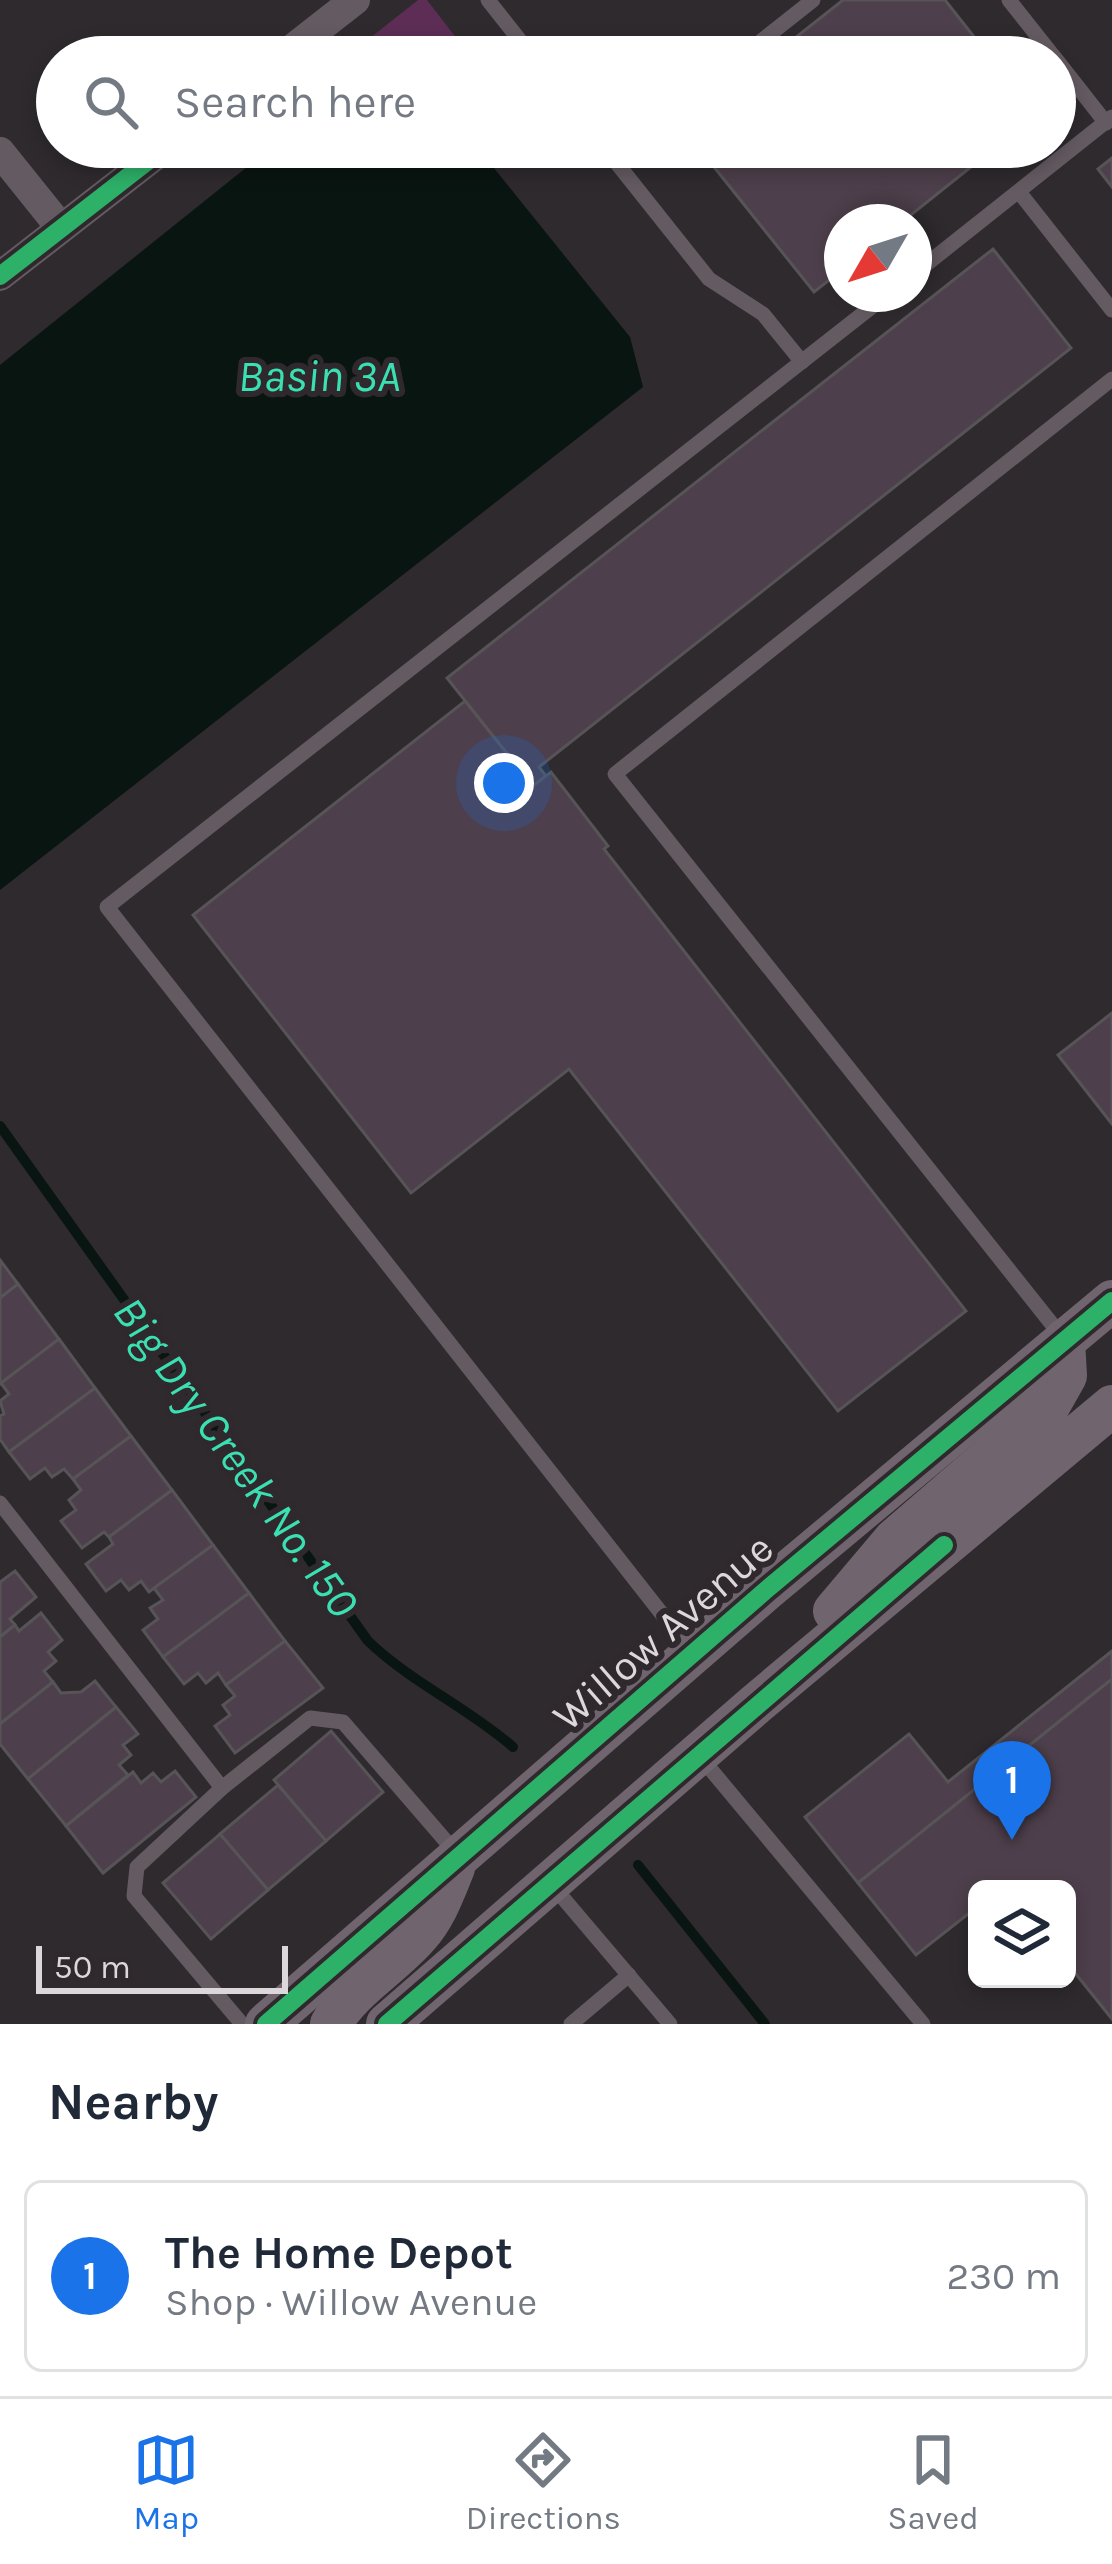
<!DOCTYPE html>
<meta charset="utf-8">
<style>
body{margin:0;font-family:Karla,sans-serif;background:#f2f2f3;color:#1f2937}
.controls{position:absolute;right:36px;bottom:36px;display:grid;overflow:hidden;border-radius:18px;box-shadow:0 6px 18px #0003}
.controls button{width:108px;height:108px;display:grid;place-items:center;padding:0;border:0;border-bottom:3px solid #e0e1e3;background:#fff;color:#1f2937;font:60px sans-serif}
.compass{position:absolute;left:824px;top:204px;width:108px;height:108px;border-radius:50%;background:#fff;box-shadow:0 6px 18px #0003;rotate:231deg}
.scale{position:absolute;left:36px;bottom:30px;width:252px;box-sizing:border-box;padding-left:12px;border:6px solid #dcd7db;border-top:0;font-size:33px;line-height:42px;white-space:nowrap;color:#dcd7db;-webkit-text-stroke:9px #2f292e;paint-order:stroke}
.you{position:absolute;left:504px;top:783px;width:42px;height:42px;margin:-30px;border:9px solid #fff;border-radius:50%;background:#1a73e8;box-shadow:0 0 0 18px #1a73e833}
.badge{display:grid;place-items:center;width:78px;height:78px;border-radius:50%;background:#1a73e8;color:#fff;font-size:39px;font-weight:700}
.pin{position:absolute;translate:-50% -99px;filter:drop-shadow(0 3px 6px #0008)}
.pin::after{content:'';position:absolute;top:63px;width:42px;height:36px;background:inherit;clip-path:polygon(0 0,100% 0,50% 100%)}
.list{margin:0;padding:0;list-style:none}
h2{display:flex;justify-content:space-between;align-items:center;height:156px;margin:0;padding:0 48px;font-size:51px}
h2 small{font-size:39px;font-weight:400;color:#747a83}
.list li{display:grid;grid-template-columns:78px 1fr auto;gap:36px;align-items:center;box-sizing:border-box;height:192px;margin:0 24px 24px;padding:0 24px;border:3px solid #e0e1e3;border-radius:18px}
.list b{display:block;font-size:45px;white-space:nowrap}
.list p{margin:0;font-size:39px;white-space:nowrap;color:#747a83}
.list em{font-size:39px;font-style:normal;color:#747a83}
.icon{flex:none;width:66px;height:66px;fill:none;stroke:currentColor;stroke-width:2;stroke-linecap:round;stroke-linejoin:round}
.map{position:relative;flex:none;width:1112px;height:2024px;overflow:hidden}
.search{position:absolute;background:#fff;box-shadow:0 6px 18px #0003;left:36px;right:36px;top:36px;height:132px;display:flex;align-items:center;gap:30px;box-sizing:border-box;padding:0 42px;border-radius:66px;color:#747a83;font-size:45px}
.sheet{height:372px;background:#fff}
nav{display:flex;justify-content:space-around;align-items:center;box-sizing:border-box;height:168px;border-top:3px solid #e0e1e3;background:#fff;font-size:33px;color:#747a83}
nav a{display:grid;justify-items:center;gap:6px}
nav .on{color:#1a73e8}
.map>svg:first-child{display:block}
.green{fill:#5d2d55}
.water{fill:#091511}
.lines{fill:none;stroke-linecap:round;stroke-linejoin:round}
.stream{stroke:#091511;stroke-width:10}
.building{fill:#4d3f4b;stroke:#575457;stroke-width:3}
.lane{stroke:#645a62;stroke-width:15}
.street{stroke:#645a62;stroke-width:30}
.secondary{stroke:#70656e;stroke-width:42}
.cycleway-casing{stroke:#2f292e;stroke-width:26}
.cycleway{stroke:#2db169;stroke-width:18}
.labels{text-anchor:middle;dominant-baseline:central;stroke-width:12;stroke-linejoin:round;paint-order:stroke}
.street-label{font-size:42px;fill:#dcd7db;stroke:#2f292e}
.water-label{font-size:45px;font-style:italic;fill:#3be0b2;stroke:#2f292e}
</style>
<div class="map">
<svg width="1112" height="2024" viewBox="0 0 1112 2024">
<rect width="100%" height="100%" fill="#2e2a2d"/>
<polygon class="green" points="418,0 427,0 471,57 346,57"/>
<polygon class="water" points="272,147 477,147 630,337 643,387 0,890 0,365"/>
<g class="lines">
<g class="stream">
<path d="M0,1126l368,515c44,42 99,66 145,106"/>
<polyline points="638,1865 765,2024"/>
</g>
</g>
<g class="building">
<polygon points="843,0 945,0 990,57 771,57"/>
<polygon points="698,147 996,147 902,222 842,222 842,270 814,292"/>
<polygon points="1112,158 1112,187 1098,169"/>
<polygon points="993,249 1071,348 539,767 546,776 533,786 447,678"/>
<polygon points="465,701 533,786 551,772 608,846 604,849 966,1311 838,1411 569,1069 411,1193 193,915"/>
<polygon points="1112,1013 1112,1124 1058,1055"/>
<polygon points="0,1260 18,1284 0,1298"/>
<polygon points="18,1284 59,1339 0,1384 0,1298"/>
<polygon points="59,1339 95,1388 9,1452 0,1439 0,1416 4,1414 0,1401 9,1394 1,1383"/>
<polygon points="95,1388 131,1436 73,1479 64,1469 52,1477 45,1468 30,1479 9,1452"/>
<polygon points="131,1436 172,1490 109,1537 104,1532 82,1548 61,1521 76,1510 69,1500 81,1490 73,1479"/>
<polygon points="172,1490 213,1545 149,1592 141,1581 129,1590 121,1580 106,1591 86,1564 113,1544 109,1537"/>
<polygon points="213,1545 249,1593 163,1657 143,1630 158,1619 150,1608 163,1600 154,1588"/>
<polygon points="15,1571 36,1597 10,1619 15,1625 0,1637 0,1582"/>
<polygon points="249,1593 285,1641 226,1685 218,1673 206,1683 198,1673 184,1684 163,1657"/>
<polygon points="41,1613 62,1640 48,1652 56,1661 44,1671 53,1682 0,1724 0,1637 15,1625 19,1631"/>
<polygon points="285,1641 323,1688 235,1753 215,1726 230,1715 223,1705 235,1696 226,1685"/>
<polygon points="1112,1651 1112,1679 858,1883 805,1817 909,1734 948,1782"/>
<polygon points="1112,1679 1112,2019 1067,1963 1067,1889 1008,1889 1004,1885 999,1889 977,1889 977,1907 916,1955 858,1883"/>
<polygon points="95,1681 116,1707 28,1779 0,1744 0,1724 53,1682 61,1693 81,1692"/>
<polygon points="116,1707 138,1734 123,1745 131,1755 119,1765 128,1775 66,1826 28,1779"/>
<polygon points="331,1731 383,1792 326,1841 274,1780"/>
<polygon points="175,1771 196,1797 103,1873 66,1826 133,1772 141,1783 153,1773 161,1782"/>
<polygon points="278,1785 326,1841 268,1890 220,1834"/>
<polygon points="220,1834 268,1890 211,1939 163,1883"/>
</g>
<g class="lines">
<g class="lane">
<polyline points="488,0 533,57"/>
<polyline points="1009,0 1054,57"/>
<polyline points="741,57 813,0"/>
<polyline points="1055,58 1106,123"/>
<polyline points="604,147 709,279 763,314 802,362"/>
<polyline points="1019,192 1112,310"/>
<polyline points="914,274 1112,117"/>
<polyline points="1063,1338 615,774 1112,379"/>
<polyline points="0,1503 222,1788"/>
<polyline points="691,1651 107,907 888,294"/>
<polyline points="702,1759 923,2024"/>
<polyline points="552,1885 670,2024"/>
<polyline points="242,2024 134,1896 137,1867 222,1788 310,1718 343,1722 457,1854"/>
<polyline points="571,2024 629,1975"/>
</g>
<g class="street">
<polyline points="282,57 355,0"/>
<polyline points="0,152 61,228"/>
<polyline points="0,276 166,147"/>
</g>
<g class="secondary">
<polyline points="834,1611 894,1540 1049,1406 1066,1376 1064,1340"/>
<polyline points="266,2024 766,1590 1112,1301"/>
<path d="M331,2024c21,-36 60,-57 87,-88 18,-20 26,-44 36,-68"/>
<polyline points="387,2024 756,1704 1112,1406"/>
</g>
<defs>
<g id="cycleway">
<polyline points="0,276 166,147"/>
<polyline points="266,2024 766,1590 1112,1301"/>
<polyline points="387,2024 944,1545"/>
</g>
</defs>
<use href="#cycleway" class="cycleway-casing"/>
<use href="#cycleway" class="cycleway"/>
</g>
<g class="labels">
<g class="street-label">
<text transform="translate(663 1632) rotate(-41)">Willow Avenue</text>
</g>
<g class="water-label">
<text x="319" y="376">Basin 3A</text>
<text transform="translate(236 1457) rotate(54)">Big Dry Creek No. 150</text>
</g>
</g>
</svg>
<div class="controls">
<button><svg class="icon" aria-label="layers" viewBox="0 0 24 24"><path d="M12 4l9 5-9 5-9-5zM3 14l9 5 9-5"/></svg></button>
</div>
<svg class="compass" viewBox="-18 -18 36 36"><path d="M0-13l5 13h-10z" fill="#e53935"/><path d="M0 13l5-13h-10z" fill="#747a83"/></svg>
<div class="scale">50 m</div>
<div class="you"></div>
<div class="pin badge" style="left:1012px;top:1840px">1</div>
<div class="search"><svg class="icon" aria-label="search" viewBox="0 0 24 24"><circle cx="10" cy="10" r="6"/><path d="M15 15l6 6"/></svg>Search here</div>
</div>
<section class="sheet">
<h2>Nearby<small></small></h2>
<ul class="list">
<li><span class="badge">1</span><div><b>The Home Depot</b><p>Shop · Willow Avenue</p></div><em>230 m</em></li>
</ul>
</section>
<nav>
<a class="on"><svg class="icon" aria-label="map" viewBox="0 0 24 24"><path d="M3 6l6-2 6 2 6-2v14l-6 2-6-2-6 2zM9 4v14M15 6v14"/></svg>Map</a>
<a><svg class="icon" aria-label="directions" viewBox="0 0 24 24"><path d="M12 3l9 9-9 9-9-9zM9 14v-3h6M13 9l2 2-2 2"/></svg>Directions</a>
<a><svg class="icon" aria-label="saved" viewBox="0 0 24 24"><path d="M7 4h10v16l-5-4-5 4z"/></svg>Saved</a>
</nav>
